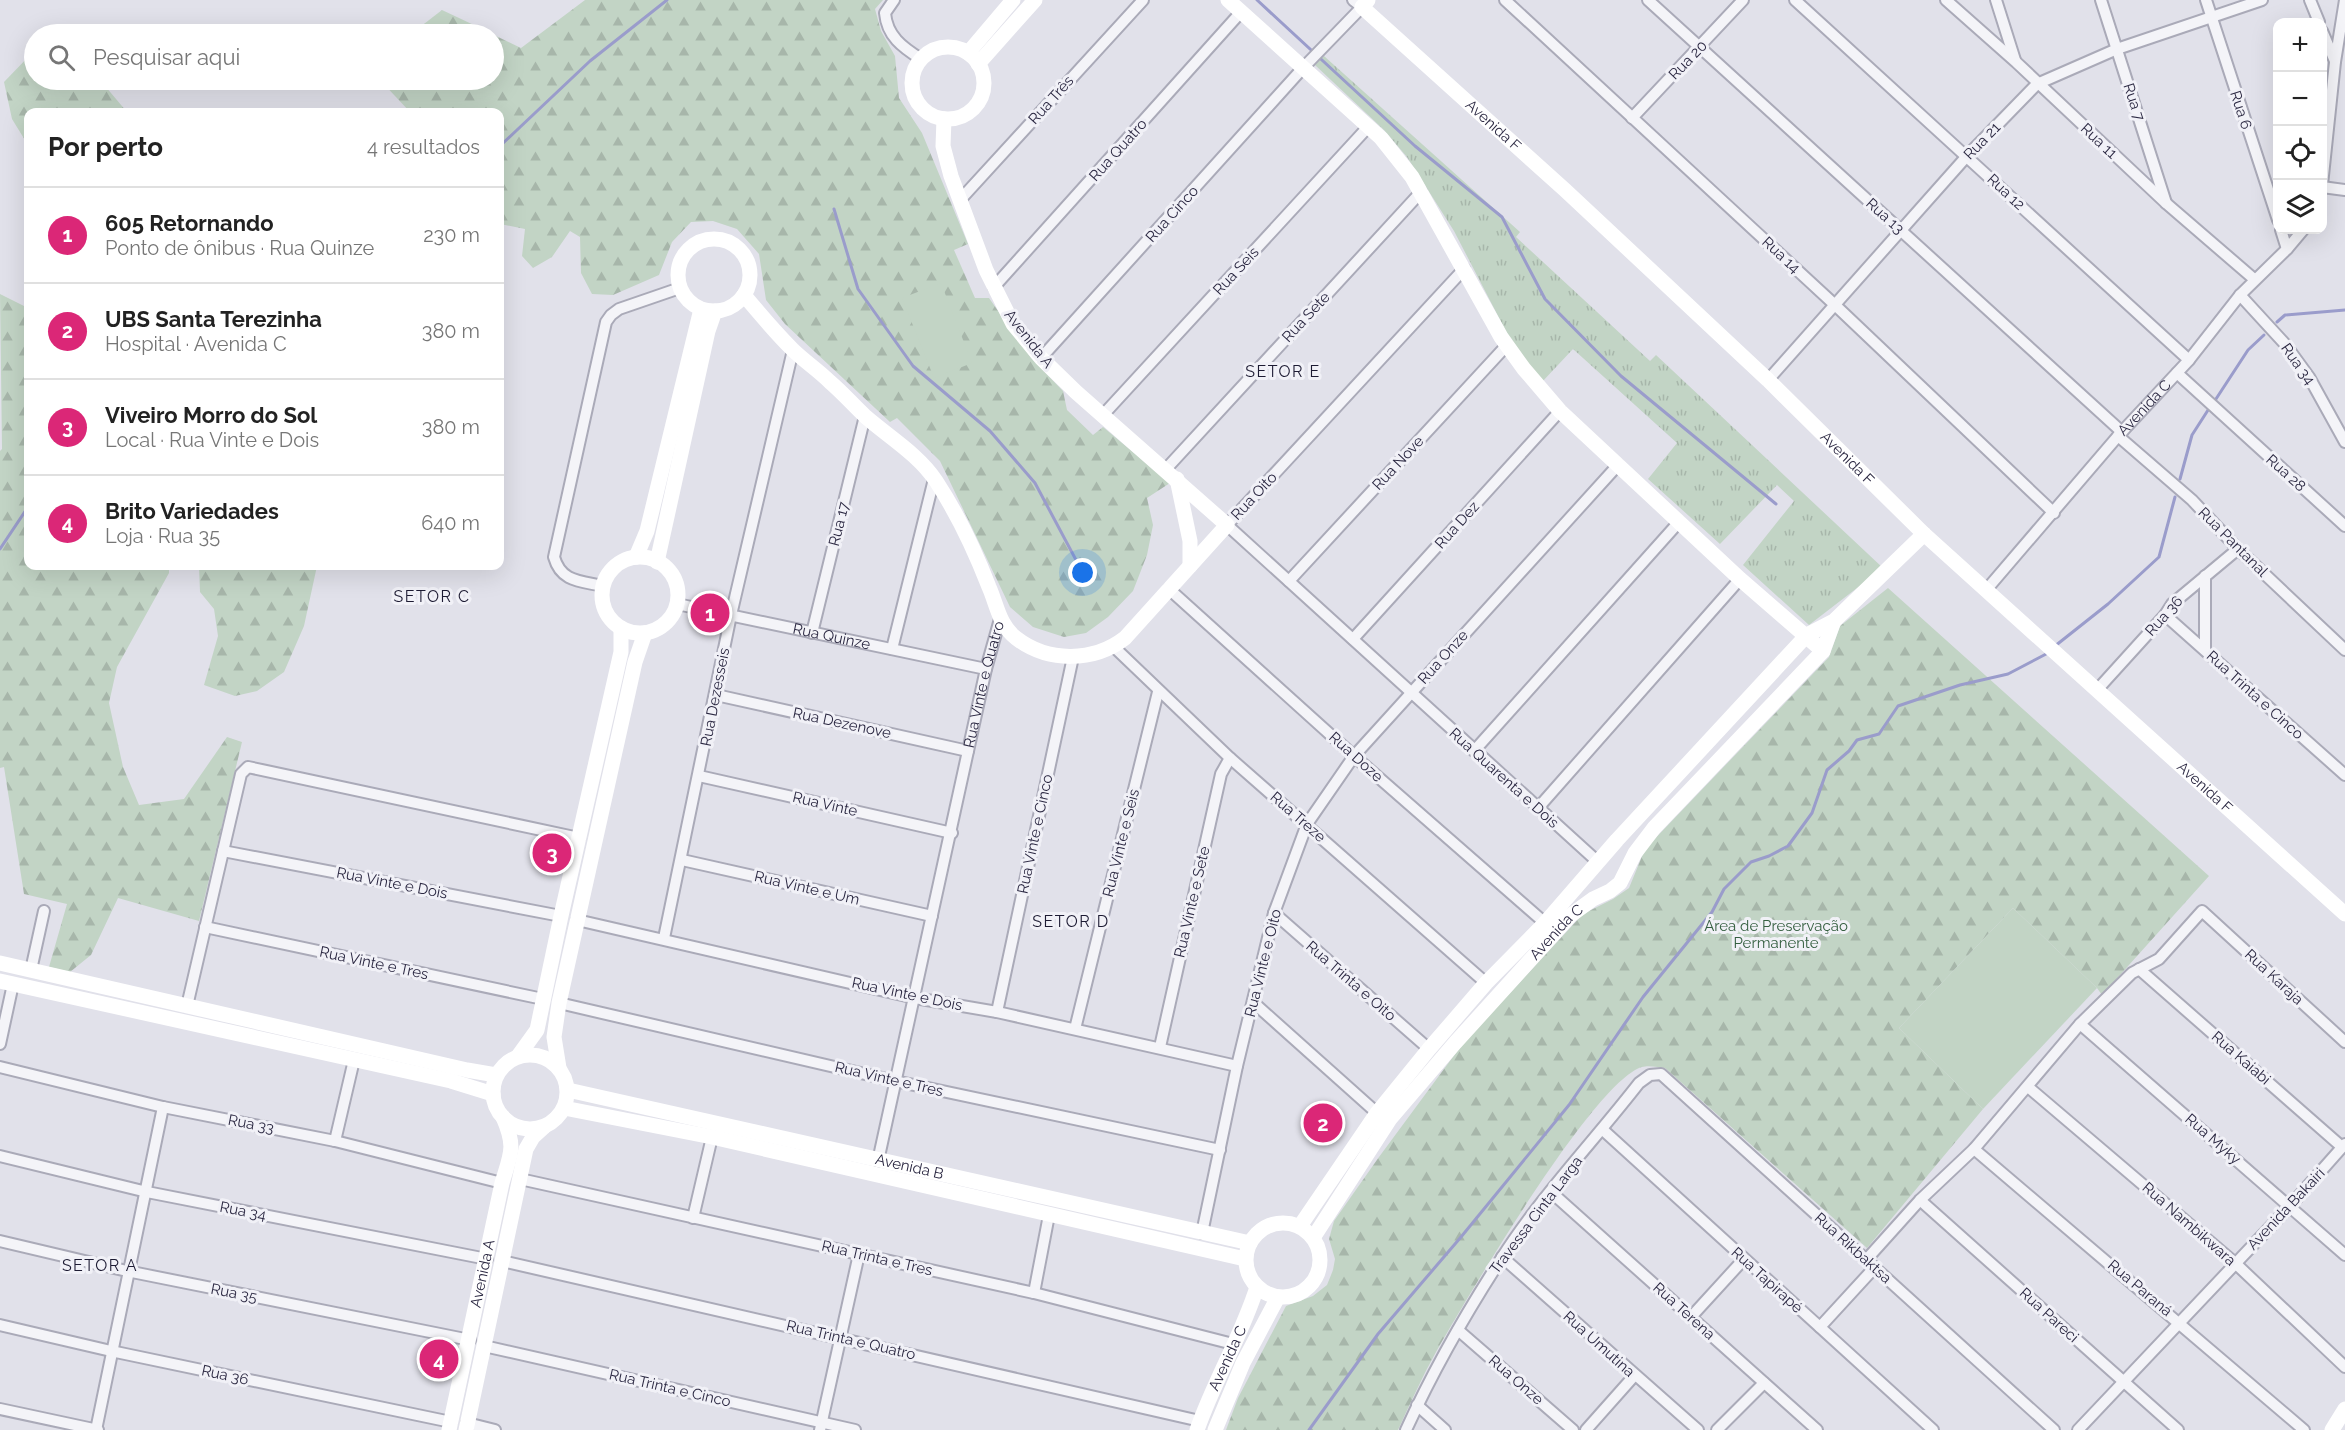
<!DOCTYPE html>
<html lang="pt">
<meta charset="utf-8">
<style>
body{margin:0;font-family:Raleway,sans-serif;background:#f6f6f6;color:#222}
.controls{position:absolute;right:18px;top:18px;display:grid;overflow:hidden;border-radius:12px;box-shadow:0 6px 24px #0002}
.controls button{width:54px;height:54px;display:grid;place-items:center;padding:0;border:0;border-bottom:2px solid #e0e0e0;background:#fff;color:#222;font:30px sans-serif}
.you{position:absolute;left:1083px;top:573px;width:21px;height:21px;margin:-15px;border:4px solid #fff;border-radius:50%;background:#1a73e8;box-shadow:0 0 0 9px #1a73e833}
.badge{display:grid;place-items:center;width:39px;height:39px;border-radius:50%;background:#db2777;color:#fff;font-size:20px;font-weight:700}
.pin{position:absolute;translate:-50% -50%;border:3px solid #fff;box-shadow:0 2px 6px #0006}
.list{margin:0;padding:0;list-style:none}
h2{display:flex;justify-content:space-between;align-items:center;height:78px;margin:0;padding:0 24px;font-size:26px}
h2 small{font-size:20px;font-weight:400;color:#767676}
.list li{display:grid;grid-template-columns:39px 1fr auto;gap:18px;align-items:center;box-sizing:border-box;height:96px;padding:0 24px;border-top:2px solid #e0e0e0}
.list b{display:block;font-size:22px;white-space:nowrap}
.list p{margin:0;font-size:20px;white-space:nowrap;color:#767676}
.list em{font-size:20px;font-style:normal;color:#767676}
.icon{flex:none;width:33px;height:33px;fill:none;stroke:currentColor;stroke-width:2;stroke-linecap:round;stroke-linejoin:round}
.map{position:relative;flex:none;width:2345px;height:1430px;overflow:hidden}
.search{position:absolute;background:#fff;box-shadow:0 6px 24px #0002;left:24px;top:24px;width:480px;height:66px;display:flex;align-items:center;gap:15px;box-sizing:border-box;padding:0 21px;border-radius:33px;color:#767676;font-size:22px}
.panel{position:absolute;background:#fff;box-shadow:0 6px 24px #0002;left:24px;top:108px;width:480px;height:462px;border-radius:12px}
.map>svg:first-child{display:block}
.grass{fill:url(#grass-tufts)}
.forest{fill:url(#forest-firs)}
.pitch{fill:#c2d4c5}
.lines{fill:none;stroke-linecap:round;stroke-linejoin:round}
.stream{stroke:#9a9ccb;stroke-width:3}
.street-casing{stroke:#aaaab8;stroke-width:14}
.street{stroke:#f4f4f8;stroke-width:10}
.secondary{stroke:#fff;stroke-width:15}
.labels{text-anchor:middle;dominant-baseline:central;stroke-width:6;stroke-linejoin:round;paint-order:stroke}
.street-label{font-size:15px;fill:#2b2842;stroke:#f1f1f7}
.park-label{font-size:15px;fill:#355f40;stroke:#f1f1f7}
.neighbourhood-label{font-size:16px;letter-spacing:1.5px;fill:#1d1b33;stroke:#f1f1f7}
</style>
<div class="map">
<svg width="2345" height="1430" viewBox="0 0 2345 1430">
<defs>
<pattern id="grass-tufts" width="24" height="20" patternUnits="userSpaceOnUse" patternTransform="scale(1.5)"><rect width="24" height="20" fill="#c2d4c5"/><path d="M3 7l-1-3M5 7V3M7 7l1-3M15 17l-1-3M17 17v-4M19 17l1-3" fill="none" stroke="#a7b6aa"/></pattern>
<pattern id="forest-firs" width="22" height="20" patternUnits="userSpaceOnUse" patternTransform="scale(1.5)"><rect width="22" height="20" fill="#c2d4c5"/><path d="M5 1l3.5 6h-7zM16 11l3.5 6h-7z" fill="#a7b6aa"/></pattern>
</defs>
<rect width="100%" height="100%" fill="#e1e1ea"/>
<polygon class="grass" points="1324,56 1520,232 1516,237 1650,361 1656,355 1883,568 1809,625 1743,565 1794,501 1777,485 1720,544 1648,479 1677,443 1573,349 1542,382 1511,341 1454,231 1407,157 1384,130 1315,65"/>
<g class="forest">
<polygon points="585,0 883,0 875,9 881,31 895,56 899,98 922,133 968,244 954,250 975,298 989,298 1031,358 1063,391 1067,410 1093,435 1103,427 1170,483 1147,498 1153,525 1147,555 1133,591 1108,617 1086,633 1064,637 1033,627 1010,607 940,461 897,418 890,422 785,324 766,300 759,254 737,229 713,221 691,222 672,242 659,275 613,295 592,294 581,273 580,237 570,231 552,257 533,268 522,256 525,229 500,224 500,112 410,112 380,80 494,80 494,35 521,48"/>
<polygon points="442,10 493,34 411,34"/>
<polygon points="31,54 34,54 34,80 100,80 127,112 28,112 28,145 12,119 4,82"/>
<polygon points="0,294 28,308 28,566 169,566 169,573 117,667 109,703 123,767 139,805 184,799 227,737 242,742 199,921 118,898 91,955 70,972 49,967 67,904 24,894 4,767 0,768 0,451 2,449"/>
<polygon points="199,566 317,566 304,626 284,672 257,691 235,696 204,685 218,636 214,609 200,592"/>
<path d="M1888,588l321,288 -107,119 -5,-7 -84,-80 -114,120 84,81 -116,139 -202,-180c-6,-1 -17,-3 -23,-1 -48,14 -177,234 -206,285 -14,25 -26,52 -38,78h-172l12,-32 48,-92 27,-10 14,-11 6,-15 2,-11 -6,-20 5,-18 45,-64 82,-111 122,-132 30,-15 16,-11 16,-39 184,-192 11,-31z"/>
</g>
<g class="pitch">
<polygon points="941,283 972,363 934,378 902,298"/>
<polygon points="2013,908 2097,988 1983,1109 1899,1028"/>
</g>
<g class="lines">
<g class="stream">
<polyline points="1257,0 1415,146 1502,217 1545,299 1621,376 1776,504"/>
<polyline points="500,146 590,61 667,0"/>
<polyline points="834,209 858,289 913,366 990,431 1035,483 1084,575"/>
<polyline points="2277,322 2285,315 2345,310"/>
<polyline points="2214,402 2248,350 2264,335"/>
<polyline points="2180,479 2192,435 2210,407"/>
<polyline points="0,549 28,507"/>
<polyline points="2055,646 2108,604 2159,557 2175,497"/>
<polyline points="1309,1430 1378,1334 1461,1237 1569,1105 1643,997 1712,912 1724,889 1751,862 1769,856 1788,846 1812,813 1827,770 1849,751 1857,740 1879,734 1898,706 1960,685 2008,674 2048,653"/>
</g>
<defs>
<g id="street">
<path d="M894,0l-9,13c2,23 17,34 36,46"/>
<polyline points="1505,0 1835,305 2054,513"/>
<polyline points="1648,0 2122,432"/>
<polyline points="1795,0 2189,360"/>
<polyline points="1946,0 2016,62 2167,204 2254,279"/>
<polyline points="1996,0 2015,60"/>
<polyline points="2101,0 2166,203"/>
<polyline points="2206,0 2278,220"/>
<polyline points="2310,0 2319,22"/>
<polyline points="2322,31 2335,61"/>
<polyline points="1632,118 1743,0"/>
<polyline points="2322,185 2335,62 2345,0"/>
<polyline points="2322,187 2345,190"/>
<polyline points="960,200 1143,0"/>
<polyline points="2281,230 2287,249"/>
<polyline points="1464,269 1227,525 1598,862"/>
<polyline points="994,287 1241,12"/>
<polyline points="2240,295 2285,344 2309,377 2345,442"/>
<polyline points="1041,358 1302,69 1362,7 1353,0"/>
<polyline points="2177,373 2345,526"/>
<polyline points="1768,380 1967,156 2037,84 2117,49 2262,0"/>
<polyline points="1103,415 1368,127"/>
<polyline points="2118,436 2192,500 2238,549 2345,650"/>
<polyline points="1166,469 1421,192"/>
<polyline points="2205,576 2205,650"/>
<polyline points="1289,581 1507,345"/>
<path d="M603,586c-23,-5 -42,-4 -49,-29l52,-235 5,-7 8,-6 61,-21"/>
<polyline points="1169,589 1354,756 1545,923"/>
<path id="s1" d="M1987,589l131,-153 71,-76 51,-65 47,-46 16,-19"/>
<path id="s2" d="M677,604l309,65"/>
<polyline points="2165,615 2345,775"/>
<polyline points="812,633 865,416"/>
<polyline points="1353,639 1560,411"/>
<polyline points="1114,647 1230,758 1486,983"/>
<polyline points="892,649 934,479"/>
<polyline points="2097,690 2165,615 2172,604 2238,549"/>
<polyline points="716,695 968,751"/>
<polyline points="1474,751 1679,522"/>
<polyline points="699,776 952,833"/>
<polyline points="1538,808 1740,579"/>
<polyline points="223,851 561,916"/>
<polyline points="682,860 932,916"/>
<polyline points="1274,913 1429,1049"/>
<polyline points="577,920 915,998 997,1012 1237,1066"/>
<polyline points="205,927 543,999"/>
<polyline points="664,938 731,615 793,350"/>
<polyline points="2139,969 2342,1147"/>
<polyline points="31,970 44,911"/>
<polyline points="559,1003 895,1081 1220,1150"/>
<polyline points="1254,1003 1377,1113"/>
<polyline points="187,1006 241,774 248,767 579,838"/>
<polyline points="997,1012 1073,657"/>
<polyline points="2080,1024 2345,1255"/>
<polyline points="1075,1029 1158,692"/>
<polyline points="0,1044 13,984"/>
<polyline points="1160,1047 1221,774 1230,758"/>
<polyline points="0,1067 163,1107 335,1141 502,1183"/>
<polyline points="2028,1087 2235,1263 2345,1367"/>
<polyline points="1603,1130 1933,1430"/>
<polyline points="335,1141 354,1060"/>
<polyline points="1974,1149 2304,1430"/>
<polyline points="0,1156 147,1192 487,1259"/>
<path id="s3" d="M878,1161l108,-492 14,-50"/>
<polyline points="520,1179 1034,1293 1233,1344"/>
<polyline points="1551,1192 1817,1430"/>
<polyline points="1920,1200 2178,1430"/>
<polyline points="693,1218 712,1137"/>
<polyline points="1202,1233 1237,1066 1274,913 1307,824 1354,756 1618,465"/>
<polyline points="0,1241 127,1271 470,1340"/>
<polyline points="1502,1257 1698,1430"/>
<polyline points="1866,1260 1920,1200 1974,1149 2080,1024 2132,973 2159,959 2202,911 2345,1042"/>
<polyline points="502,1261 1200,1421"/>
<polyline points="1034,1293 1049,1215"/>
<polyline points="1691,1317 1744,1259"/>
<polyline points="0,1325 111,1351 451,1422"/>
<polyline points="1820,1327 1875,1267"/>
<polyline points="1458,1330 1573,1430"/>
<polyline points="484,1346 855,1430"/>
<polyline points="1417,1405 1445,1430"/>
<polyline points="0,1409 98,1430"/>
<polyline points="467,1423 495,1430"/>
<polyline points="96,1430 163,1107"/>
<polyline points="820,1430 859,1254"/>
<path d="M1406,1430c27,-59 60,-117 95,-171 40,-63 93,-118 138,-176l11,-8 11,-1 393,356"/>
<polyline points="1586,1430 1634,1376"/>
<polyline points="1717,1430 1764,1383"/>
<polyline points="2078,1430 2290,1206 2345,1144"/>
</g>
</defs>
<use href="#street" class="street-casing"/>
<use href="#street" class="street"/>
<g class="secondary">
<polyline points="1228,0 1381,138 1412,177 1501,337 1524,369 1560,411 1740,579 1823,651"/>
<path id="s4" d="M1368,0l-6,7 203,183 203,190 156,154 421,380"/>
<circle cx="948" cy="83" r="36"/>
<polyline points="968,53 1013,0"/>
<polyline points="978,64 1035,0"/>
<circle cx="714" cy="275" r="36"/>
<path d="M744,295c15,18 31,37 48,54 12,12 26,21 38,33 13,11 24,24 36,35 23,20 53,38 70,64 21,32 39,70 53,106 8,18 10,38 27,51 32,25 78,24 109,0l102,-113 -151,-133 -35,-34 -28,-34 -27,-54 -35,-94 -8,-30 1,-27"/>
<polyline points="1177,479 1190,541 1190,566"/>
<polyline points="636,557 647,531 701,309"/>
<circle cx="640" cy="595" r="38"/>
<polyline points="657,562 708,331 715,311"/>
<polyline points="0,963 467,1070 496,1075"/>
<polyline points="0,981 451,1081 493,1094"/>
<circle cx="530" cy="1092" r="37"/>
<polyline points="519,1055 537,1030 561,916 621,652 621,628"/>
<polyline points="559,1068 554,1037 559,1003 635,662 645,633"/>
<path id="s5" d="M568,1090l682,153"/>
<polyline points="564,1108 712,1137 1245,1259"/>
<circle cx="1283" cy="1260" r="37"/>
<polyline points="1300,1226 1377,1113 1429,1049 1486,983 1545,923 1617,840 1807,635 1834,621 1924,534"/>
<path id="s6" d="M1313,1238l77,-119 65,-76 116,-128 22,-16 17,-8 10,-8 15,-30 19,-25 169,-177 11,-30"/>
<path id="s7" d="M449,1430l53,-247c9,-30 14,-36 1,-66"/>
<polyline points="466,1430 526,1149 533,1137 544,1127"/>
<path id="s8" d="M1197,1430c17,-49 45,-95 60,-143"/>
<polyline points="1215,1430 1243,1363 1278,1297"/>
<polyline points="2332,1430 2345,1409"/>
</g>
</g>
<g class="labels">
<g class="street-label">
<text transform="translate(1688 60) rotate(-46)">Rua 20</text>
<text transform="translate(1051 100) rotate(-48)">Rua Três</text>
<text transform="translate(2134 102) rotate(72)">Rua 7</text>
<text transform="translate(2241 110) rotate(72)">Rua 6</text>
<text stroke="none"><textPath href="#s4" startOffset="186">Avenida F</textPath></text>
<text transform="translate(1982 141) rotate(-46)">Rua 21</text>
<text transform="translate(2099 141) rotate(43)">Rua 11</text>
<text transform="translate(1118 150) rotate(-48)">Rua Quatro</text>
<text transform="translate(2006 192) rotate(43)">Rua 12</text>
<text transform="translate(1172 214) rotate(-48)">Rua Cinco</text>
<text transform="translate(1885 216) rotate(42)">Rua 13</text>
<text transform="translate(1781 255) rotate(43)">Rua 14</text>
<text transform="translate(1236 271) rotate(-47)">Rua Seis</text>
<text transform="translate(1306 317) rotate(-47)">Rua Sete</text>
<text transform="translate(1029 339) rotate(52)">Avenida A</text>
<text transform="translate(2298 364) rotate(55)">Rua 34</text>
<text stroke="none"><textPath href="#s1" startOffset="240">Avenida C</textPath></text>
<text stroke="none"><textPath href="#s4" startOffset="672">Avenida F</textPath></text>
<text transform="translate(1398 463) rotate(-47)">Rua Nove</text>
<text transform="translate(2286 473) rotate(42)">Rua 28</text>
<text transform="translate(1254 496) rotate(-47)">Rua Oito</text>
<text transform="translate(839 524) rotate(-76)">Rua 17</text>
<text transform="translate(1457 525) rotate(-48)">Rua Dez</text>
<text transform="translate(2233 542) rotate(45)">Rua Pantanal</text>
<text transform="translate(2164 616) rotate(-48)">Rua 36</text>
<text stroke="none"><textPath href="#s2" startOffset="158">Rua Quinze</textPath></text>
<text transform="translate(1443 657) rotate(-48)">Rua Onze</text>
<text stroke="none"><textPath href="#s3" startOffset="488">Rua Vinte e Quatro</textPath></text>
<text transform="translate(2255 695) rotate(42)">Rua Trinta e Cinco</text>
<text transform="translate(715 697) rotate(-79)">Rua Dezesseis</text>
<text transform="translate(842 723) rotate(12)">Rua Dezenove</text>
<text transform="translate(1356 757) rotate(42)">Rua Doze</text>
<text transform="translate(1504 778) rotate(42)">Rua Quarenta e Dois</text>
<text stroke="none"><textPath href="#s4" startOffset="1158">Avenida F</textPath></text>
<text transform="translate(825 804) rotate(13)">Rua Vinte</text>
<text transform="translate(1298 817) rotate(41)">Rua Treze</text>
<text transform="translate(1035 834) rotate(-78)">Rua Vinte e Cinco</text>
<text transform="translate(1121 843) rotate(-76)">Rua Vinte e Seis</text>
<text transform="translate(392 883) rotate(11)">Rua Vinte e Dois</text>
<text transform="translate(807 888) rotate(13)">Rua Vinte e Um</text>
<text transform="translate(1192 902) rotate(-77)">Rua Vinte e Sete</text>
<text stroke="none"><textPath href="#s6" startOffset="392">Avenida C</textPath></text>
<text transform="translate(374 963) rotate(12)">Rua Vinte e Tres</text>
<text transform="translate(1263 963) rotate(-76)">Rua Vinte e Oito</text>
<text transform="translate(2274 977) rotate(43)">Rua Karaja</text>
<text transform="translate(1351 981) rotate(41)">Rua Trinta e Oito</text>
<text transform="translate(907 994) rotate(12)">Rua Vinte e Dois</text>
<text transform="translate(2241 1058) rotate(41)">Rua Kaiabi</text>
<text transform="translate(889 1079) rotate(13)">Rua Vinte e Tres</text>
<text transform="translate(251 1124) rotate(11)">Rua 33</text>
<text transform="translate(2213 1139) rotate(41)">Rua Myky</text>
<text stroke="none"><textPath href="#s5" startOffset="350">Avenida B</textPath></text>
<text transform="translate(2286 1209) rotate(-47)">Avenida Bakairi</text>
<text transform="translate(243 1211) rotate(11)">Rua 34</text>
<text transform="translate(1536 1215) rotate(-53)">Travessa Cinta Larga</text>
<text transform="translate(2189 1224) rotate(41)">Rua Nambikwara</text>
<text transform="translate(1853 1248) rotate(42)">Rua Rikbaktsa</text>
<text transform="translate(877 1258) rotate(13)">Rua Trinta e Tres</text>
<text stroke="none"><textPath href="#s7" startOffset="160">Avenida A</textPath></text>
<text transform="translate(1767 1280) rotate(42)">Rua Tapirapé</text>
<text transform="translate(2140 1288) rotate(40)">Rua Paraná</text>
<text transform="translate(234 1293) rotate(11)">Rua 35</text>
<text transform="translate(1684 1311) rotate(42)">Rua Terena</text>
<text transform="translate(2049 1315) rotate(42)">Rua Pareci</text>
<text transform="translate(851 1340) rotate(13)">Rua Trinta e Quatro</text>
<text transform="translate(1599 1344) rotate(42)">Rua Umutina</text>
<text stroke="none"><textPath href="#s8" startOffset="78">Avenida C</textPath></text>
<text transform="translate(225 1375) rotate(12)">Rua 36</text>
<text transform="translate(1516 1380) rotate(41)">Rua Onze</text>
<text transform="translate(670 1388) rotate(13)">Rua Trinta e Cinco</text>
</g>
<g class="park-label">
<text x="1776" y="926">Área de Preservação<tspan x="1776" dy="17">Permanente</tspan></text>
</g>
<g class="neighbourhood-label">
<text x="1283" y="371">SETOR E</text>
<text x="432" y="596">SETOR C</text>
<text x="1071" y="921">SETOR D</text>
<text x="100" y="1265">SETOR A</text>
</g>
</g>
</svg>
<div class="controls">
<button>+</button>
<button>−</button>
<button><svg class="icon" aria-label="locate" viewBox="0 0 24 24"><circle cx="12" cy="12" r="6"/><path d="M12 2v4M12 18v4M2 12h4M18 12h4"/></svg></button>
<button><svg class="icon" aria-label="layers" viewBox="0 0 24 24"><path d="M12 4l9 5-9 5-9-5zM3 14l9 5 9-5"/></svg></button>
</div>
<div class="you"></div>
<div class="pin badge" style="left:710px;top:613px">1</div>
<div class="pin badge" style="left:1323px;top:1123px">2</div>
<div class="pin badge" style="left:552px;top:853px">3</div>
<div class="pin badge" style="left:439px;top:1359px">4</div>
<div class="search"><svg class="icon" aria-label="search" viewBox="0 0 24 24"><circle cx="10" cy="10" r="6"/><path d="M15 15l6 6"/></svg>Pesquisar aqui</div>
<section class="panel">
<h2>Por perto<small>4 resultados</small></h2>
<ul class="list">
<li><span class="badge">1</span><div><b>605 Retornando</b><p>Ponto de ônibus · Rua Quinze</p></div><em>230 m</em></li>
<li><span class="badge">2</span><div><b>UBS Santa Terezinha</b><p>Hospital · Avenida C</p></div><em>380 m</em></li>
<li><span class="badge">3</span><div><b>Viveiro Morro do Sol</b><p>Local · Rua Vinte e Dois</p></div><em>380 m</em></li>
<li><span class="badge">4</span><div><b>Brito Variedades</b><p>Loja · Rua 35</p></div><em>640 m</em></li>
</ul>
</section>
</div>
